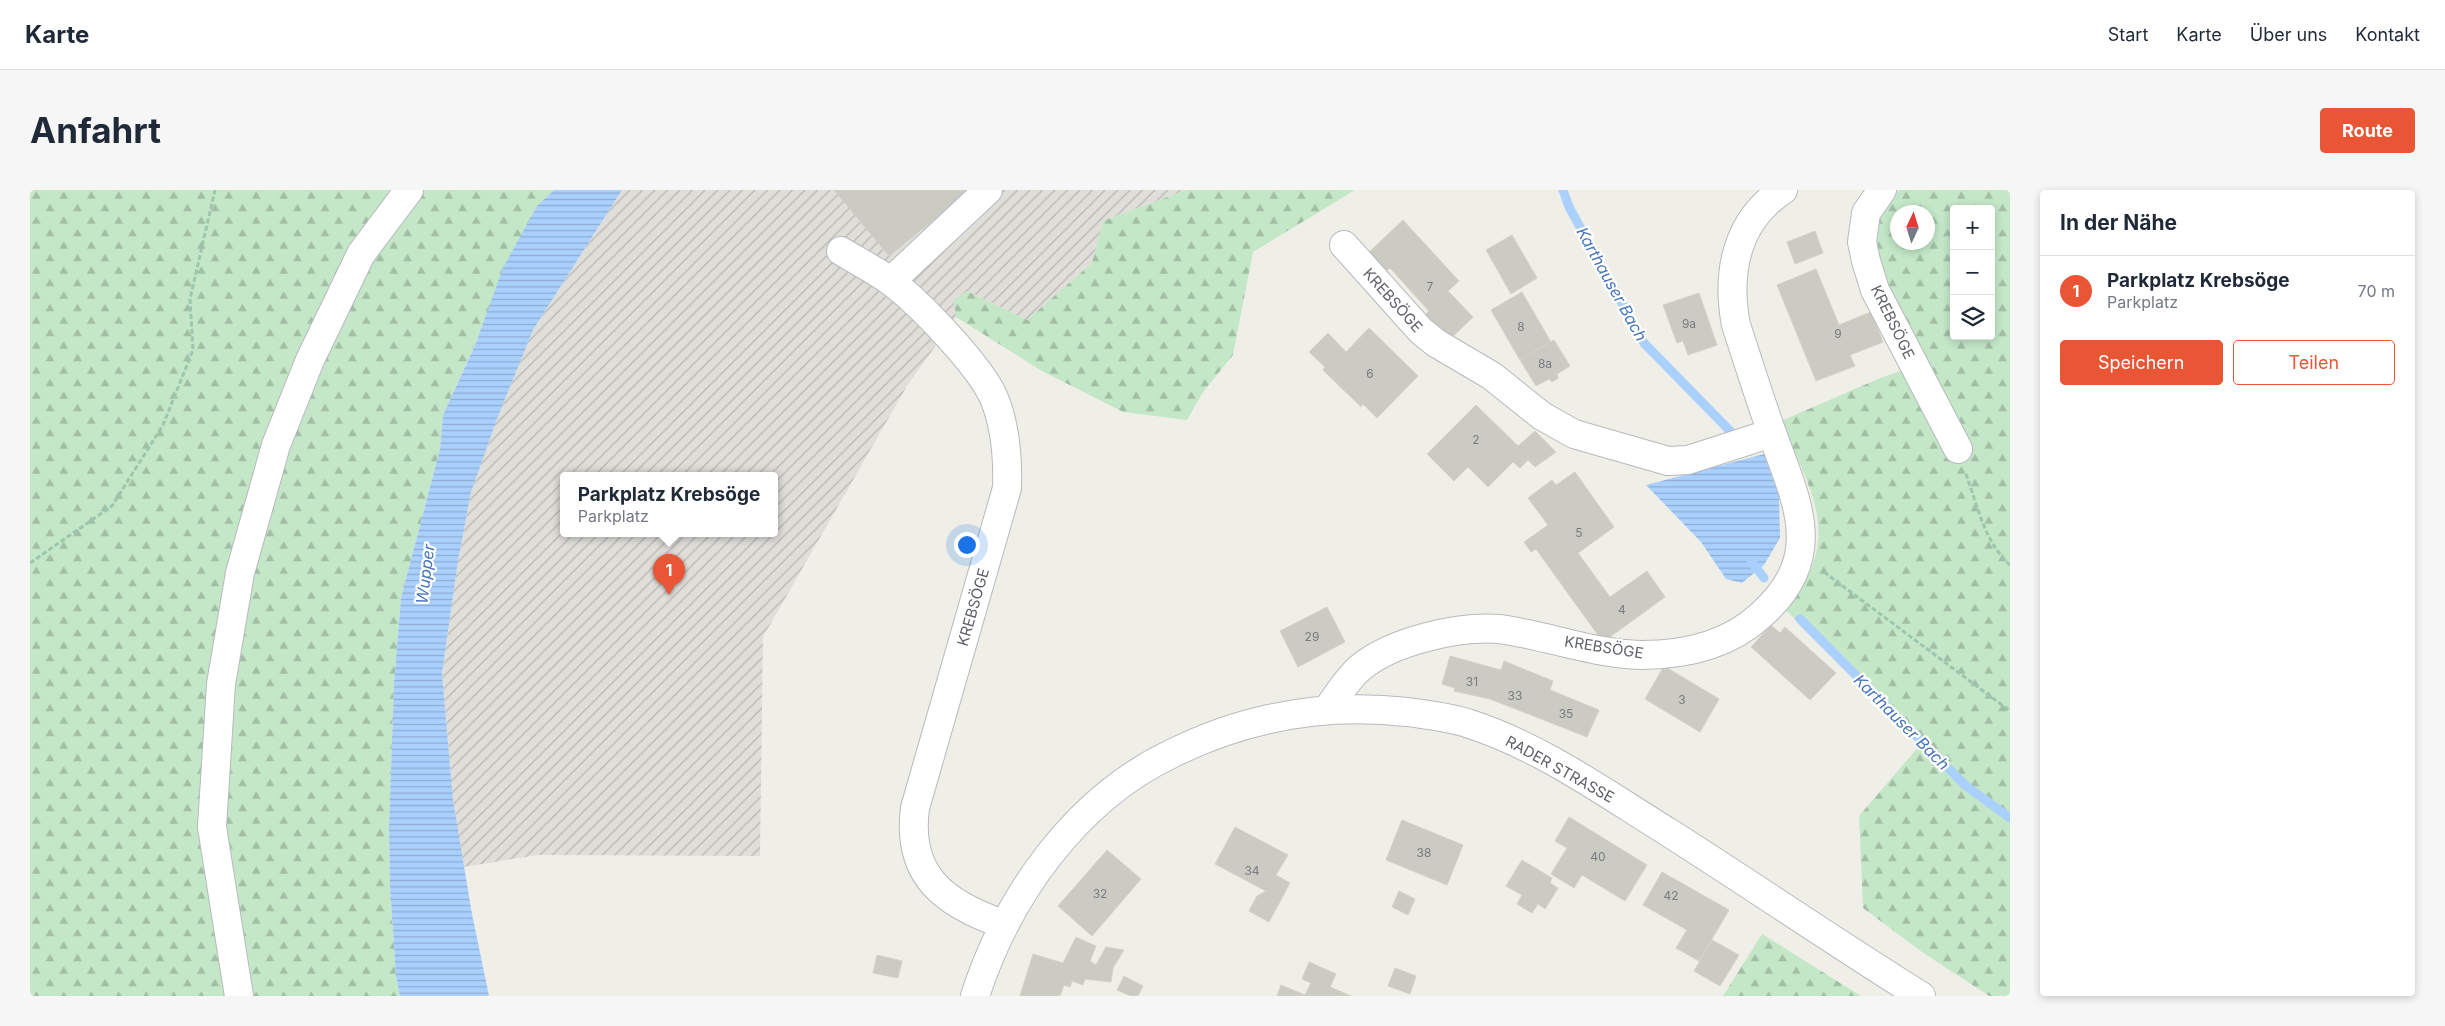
<!DOCTYPE html>
<html lang="de">
<meta charset="utf-8">
<style>
body{margin:0;font-family:Inter,sans-serif;background:#f6f6f7;color:#1f2937}
.controls{position:absolute;right:15px;top:15px;display:grid;overflow:hidden;border-radius:5px;box-shadow:0 2px 8px #0003}
.controls button{width:45px;height:45px;display:grid;place-items:center;padding:0;border:0;border-bottom:1px solid #e0e1e3;background:#fff;color:#1f2937;font:25px sans-serif}
.compass{position:absolute;left:1860px;top:15px;width:45px;height:45px;border-radius:50%;background:#fff;box-shadow:0 2px 8px #0003;rotate:4deg}
.you{position:absolute;left:936px;top:354px;width:18px;height:18px;margin:-12px;border:4px solid #fff;border-radius:50%;background:#1a73e8;box-shadow:0 0 0 8px #1a73e833}
.badge{display:grid;place-items:center;width:32px;height:32px;border-radius:50%;background:#e85636;color:#fff;font-size:16px;font-weight:700}
.pin{position:absolute;translate:-50% -41px;filter:drop-shadow(0 1px 2px #0008)}
.pin::after{content:'';position:absolute;top:26px;width:18px;height:15px;background:inherit;clip-path:polygon(0 0,100% 0,50% 100%)}
.popup{position:absolute;left:530px;top:282px;width:218px;height:65px;box-sizing:border-box;display:grid;place-content:center;border-radius:5px;background:#fff;filter:drop-shadow(0 1px 4px #0005);font-size:16px;white-space:nowrap;color:#747a83}
.popup b{font-size:19px;color:#1f2937}
.popup::after{content:'';position:absolute;left:50%;top:100%;margin-left:-10px;border:10px solid transparent;border-top-color:#fff}
.list{margin:0;padding:0;list-style:none}
h2{display:flex;justify-content:space-between;align-items:center;height:65px;margin:0;padding:0 20px;font-size:21px}
h2 small{font-size:16px;font-weight:400;color:#747a83}
.list li{display:grid;grid-template-columns:32px 1fr auto;gap:15px;align-items:center;box-sizing:border-box;height:70px;padding:0 20px;border-top:1px solid #e0e1e3}
.list b{display:block;font-size:19px;white-space:nowrap}
.list p{margin:0;font-size:16px;white-space:nowrap;color:#747a83}
.list em{font-size:16px;font-style:normal;color:#747a83}
.actions{display:flex;gap:10px;padding:15px 20px}
.actions a{flex:1;padding:11px 0;border:1px solid #e85636;border-radius:5px;text-align:center;font-size:18px;color:#e85636}
.actions .main{background:#e85636;color:#fff}
.icon{flex:none;width:28px;height:28px;fill:none;stroke:currentColor;stroke-width:2;stroke-linecap:round;stroke-linejoin:round}
.map{position:relative;flex:none;width:1980px;height:806px;overflow:hidden;border-radius:5px}
header{display:flex;align-items:center;gap:30px;box-sizing:border-box;height:70px;padding:0 25px;background:#fff;border-bottom:1px solid #e0e1e3}
header strong{font-size:24px}
nav{display:flex;gap:28px;margin-inline-start:auto;font-size:18px}
.intro{display:flex;align-items:center;justify-content:space-between;box-sizing:border-box;height:120px;padding:0 30px}
h1{margin:0;font-size:35px}
.button{padding:12px 22px;border-radius:5px;background:#e85636;color:#fff;font-size:18px;font-weight:700}
main{display:flex;gap:30px;padding:0 30px}
aside{flex:1;background:#fff;border-radius:5px;box-shadow:0 2px 8px #0003}
.map>svg:first-child{display:block}
.industrial{fill:url(#industrial-furrows);fill-rule:evenodd}
.forest{fill:url(#forest-firs);fill-rule:evenodd}
.water{fill:url(#water-rules)}
.lines{fill:none;stroke-linecap:round;stroke-linejoin:round}
.stream{stroke:#aad0fe;stroke-width:9}
.building{fill:#cbcac3;stroke:#d5d2c5}
.minor-casing{stroke:#b7b9bd;stroke-width:30}
.path{stroke:#9cc6ad;stroke-width:3;stroke-dasharray:5 2.5;stroke-linecap:butt}
.minor{stroke:#fff;stroke-width:28}
.labels{text-anchor:middle;dominant-baseline:central;stroke-width:4.5;stroke-linejoin:round;paint-order:stroke}
.number-label{font-size:12px;fill:#797b7e}
.street-label{font-size:15px;fill:#5e6167;stroke:#fff}
.water-label{font-size:16px;font-style:italic;fill:#4874ba;stroke:#fff}
</style>
<header>
<strong>Karte</strong>
<nav><a>Start</a><a>Karte</a><a>Über uns</a><a>Kontakt</a></nav>
</header>
<div class="intro"><h1>Anfahrt</h1><a class="button">Route</a></div>
<main>
<div class="map">
<svg width="1980" height="806" viewBox="0 0 1980 806">
<defs>
<pattern id="industrial-furrows" width="10" height="10" patternUnits="userSpaceOnUse" patternTransform="scale(1.25)"><rect width="10" height="10" fill="#dfded9"/><path d="M-1 1l2-2M0 10L10 0M9 11l2-2" fill="none" stroke="#b8b7b4"/></pattern>
<pattern id="forest-firs" width="22" height="20" patternUnits="userSpaceOnUse" patternTransform="scale(1.25)"><rect width="22" height="20" fill="#c4e7c8"/><path d="M5 1l3.5 6h-7zM16 11l3.5 6h-7z" fill="#a2bfa6"/></pattern>
<pattern id="water-rules" width="6" height="5" patternUnits="userSpaceOnUse" patternTransform="scale(1.25)"><rect width="6" height="5" fill="#aad0fe"/><path d="M0 2.5h6" fill="none" stroke="#8eacd1"/></pattern>
</defs>
<rect width="100%" height="100%" fill="#f0efe7"/>
<path class="industrial" d="M592,0h564l-83,31 -11,42 -65,57 -60,-29 -12,9 1,17 -49,69 -144,251 -3,219 -222,-1 -74,12 -11,-67 -11,-127 16,-112 13,-69 26,-73 36,-89zM534,286h210v58h-210z"/>
<g class="forest">
<polygon points="0,0 524,0 507,16 413,225 410,259 371,408 364,493 359,637 360,696 366,786 370,806 0,806"/>
<polygon points="1156,0 1325,0 1223,62 1203,165 1173,202 1157,230 1093,222 1012,181 926,127 924,110 937,101 997,130 1062,73 1073,31"/>
<path d="M1869,0h111v806h-21l-67,-44 -59,-44 -4,-92 61,-71 -135,-136c60,-70 27,-115 -4,-188l97,-42 38,-14 -43,-104 -2,-44zM1924,19h37v127h-37zM1868,22h30v30h-30z"/>
<polygon points="1732,744 1831,806 1693,806"/>
</g>
<g class="water">
<polygon points="524,0 592,0 503,140 467,229 441,302 428,371 412,483 423,610 442,724 459,806 370,806 366,786 360,696 359,637 364,493 371,408 410,259 413,225 446,153 473,78 507,16"/>
<polygon points="1734,264 1749,306 1750,348 1734,375 1712,393 1696,389 1671,352 1616,295"/>
</g>
<g class="lines">
<g class="stream">
<polyline points="1533,0 1539,17 1614,153 1705,246"/>
<polyline points="1721,371 1734,388"/>
<polyline points="1770,429 1936,596 1980,628"/>
</g>
</g>
<g class="building">
<polygon points="804,0 941,0 859,66"/>
<polygon points="1373,30 1429,91 1418,101 1443,127 1415,154 1391,129 1399,121 1360,78 1352,84 1335,66"/>
<polygon points="1785,41 1793,63 1765,74 1757,52"/>
<polygon points="1482,45 1507,88 1481,104 1456,60"/>
<polygon points="1786,79 1809,135 1841,122 1853,152 1820,165 1825,176 1786,191 1747,95"/>
<polygon points="1492,102 1521,152 1490,170 1461,120"/>
<polygon points="1669,103 1687,155 1658,165 1653,151 1647,153 1633,115"/>
<polygon points="1339,138 1388,186 1347,228 1333,214 1331,217 1293,180 1295,177 1279,162 1298,143 1316,162"/>
<polygon points="1524,150 1540,176 1527,184 1528,188 1522,192 1519,189 1506,196 1490,170"/>
<polygon points="1446,215 1488,256 1505,241 1526,262 1505,277 1498,270 1490,278 1483,272 1458,297 1438,277 1424,291 1397,264"/>
<polygon points="1545,282 1584,337 1548,363 1580,407 1617,381 1635,407 1573,452 1506,359 1501,362 1494,352 1518,335 1498,308 1522,290 1526,295"/>
<polygon points="1297,417 1315,452 1268,477 1250,441"/>
<polygon points="1741,435 1750,443 1755,437 1806,483 1780,510 1721,457"/>
<polygon points="1420,466 1471,480 1474,471 1523,491 1520,500 1569,520 1557,547 1460,509 1424,501 1425,498 1412,494"/>
<polygon points="1634,476 1689,509 1670,542 1615,509"/>
<polygon points="1539,627 1617,675 1595,711 1552,685 1544,698 1521,684 1537,658 1525,651"/>
<polygon points="1372,630 1433,655 1417,695 1356,670"/>
<polygon points="1205,637 1258,665 1246,685 1260,693 1239,732 1219,721 1227,706 1236,701 1185,674"/>
<polygon points="1077,660 1111,689 1062,746 1028,716"/>
<polygon points="1492,670 1522,688 1520,693 1528,698 1515,719 1508,714 1502,723 1487,714 1492,705 1476,696"/>
<polygon points="1632,682 1699,720 1669,771 1646,758 1657,740 1613,715"/>
<polygon points="1369,701 1385,709 1378,725 1362,717"/>
<polygon points="1046,747 1066,756 1060,771 1066,775 1076,757 1094,760 1083,778 1081,792 1055,789 1053,795 1042,791 1040,797 1034,795 1030,806 990,806 1003,764 1033,773"/>
<polygon points="1682,750 1709,765 1690,796 1664,781"/>
<polygon points="847,765 872,771 868,788 843,783"/>
<polygon points="1279,772 1306,784 1300,797 1321,806 1247,806 1251,795 1275,805 1281,793 1272,789"/>
<polygon points="1365,778 1386,786 1380,804 1358,796"/>
<polygon points="1094,786 1113,796 1108,806 1101,806 1087,800"/>
</g>
<g class="lines">
<defs>
<g id="minor">
<polyline points="1852,0 1836,23 1832,52 1836,71 1845,100 1928,259"/>
<polyline points="1314,55 1391,141 1406,153 1462,186 1512,226 1544,244 1638,271 1658,270 1742,243"/>
<path d="M811,61c16,10 34,19 49,30 29,21 90,85 104,117 12,29 14,59 13,90l-92,320c-9,68 30,96 88,116"/>
<polyline points="861,91 958,0"/>
<path d="M1297,520c10,-14 20,-31 33,-42 32,-27 98,-42 139,-39 47,6 94,25 142,26 44,0 86,-9 119,-39 67,-59 37,-113 12,-183 -13,-36 -24,-72 -36,-108 -10,-52 0,-104 47,-135"/>
<polyline points="209,806 182,637 191,494 210,383 246,255 280,170 331,64 379,0"/>
<path d="M945,806c32,-99 100,-196 196,-242 74,-37 154,-51 236,-42 21,3 42,5 63,12 71,23 135,69 198,108 85,54 168,111 253,164"/>
</g>
</defs>
<use href="#minor" class="minor-casing"/>
<g class="path">
<path d="M1936,284c11,31 19,69 44,91"/>
<polyline points="0,373 82,316 133,235 163,160 160,109 185,0"/>
<polyline points="1794,382 1980,521"/>
</g>
<use href="#minor" class="minor"/>
</g>
<g class="labels">
<g class="number-label">
<text x="1400" y="96">7</text>
<text x="1659" y="133">9a</text>
<text x="1491" y="136">8</text>
<text x="1808" y="143">9</text>
<text x="1515" y="173">8a</text>
<text x="1340" y="183">6</text>
<text x="1446" y="249">2</text>
<text x="1549" y="342">5</text>
<text x="1592" y="419">4</text>
<text x="1282" y="446">29</text>
<text x="1442" y="491">31</text>
<text x="1485" y="505">33</text>
<text x="1652" y="509">3</text>
<text x="1536" y="523">35</text>
<text x="1394" y="662">38</text>
<text x="1568" y="666">40</text>
<text x="1222" y="680">34</text>
<text x="1070" y="703">32</text>
<text x="1641" y="705">42</text>
</g>
<g class="street-label">
<text transform="translate(1363 110) rotate(48)">KREBSÖGE</text>
<text transform="translate(1863 132) rotate(64)">KREBSÖGE</text>
<text transform="translate(943 417) rotate(-74)">KREBSÖGE</text>
<text transform="translate(1574 457) rotate(9)">KREBSÖGE</text>
<text transform="translate(1530 579) rotate(29)">RADER STRASSE</text>
</g>
<g class="water-label">
<text transform="translate(1582 94) rotate(61)">Karthauser Bach</text>
<text transform="translate(395 384) rotate(-83)">Wupper</text>
<text transform="translate(1872 532) rotate(45)">Karthauser Bach</text>
</g>
</g>
</svg>
<div class="controls">
<button>+</button>
<button>−</button>
<button><svg class="icon" aria-label="layers" viewBox="0 0 24 24"><path d="M12 4l9 5-9 5-9-5zM3 14l9 5 9-5"/></svg></button>
</div>
<svg class="compass" viewBox="-18 -18 36 36"><path d="M0-13l5 13h-10z" fill="#e53935"/><path d="M0 13l5-13h-10z" fill="#747a83"/></svg>
<div class="you"></div>
<div class="pin badge" style="left:639px;top:405px">1</div>
<div class="popup"><b>Parkplatz Krebsöge</b>Parkplatz</div>
</div>
<aside>
<h2>In der Nähe<small></small></h2>
<ul class="list">
<li><span class="badge">1</span><div><b>Parkplatz Krebsöge</b><p>Parkplatz</p></div><em>70 m</em></li>
</ul>
<div class="actions"><a class="main">Speichern</a><a>Teilen</a></div>
</aside>
</main>
